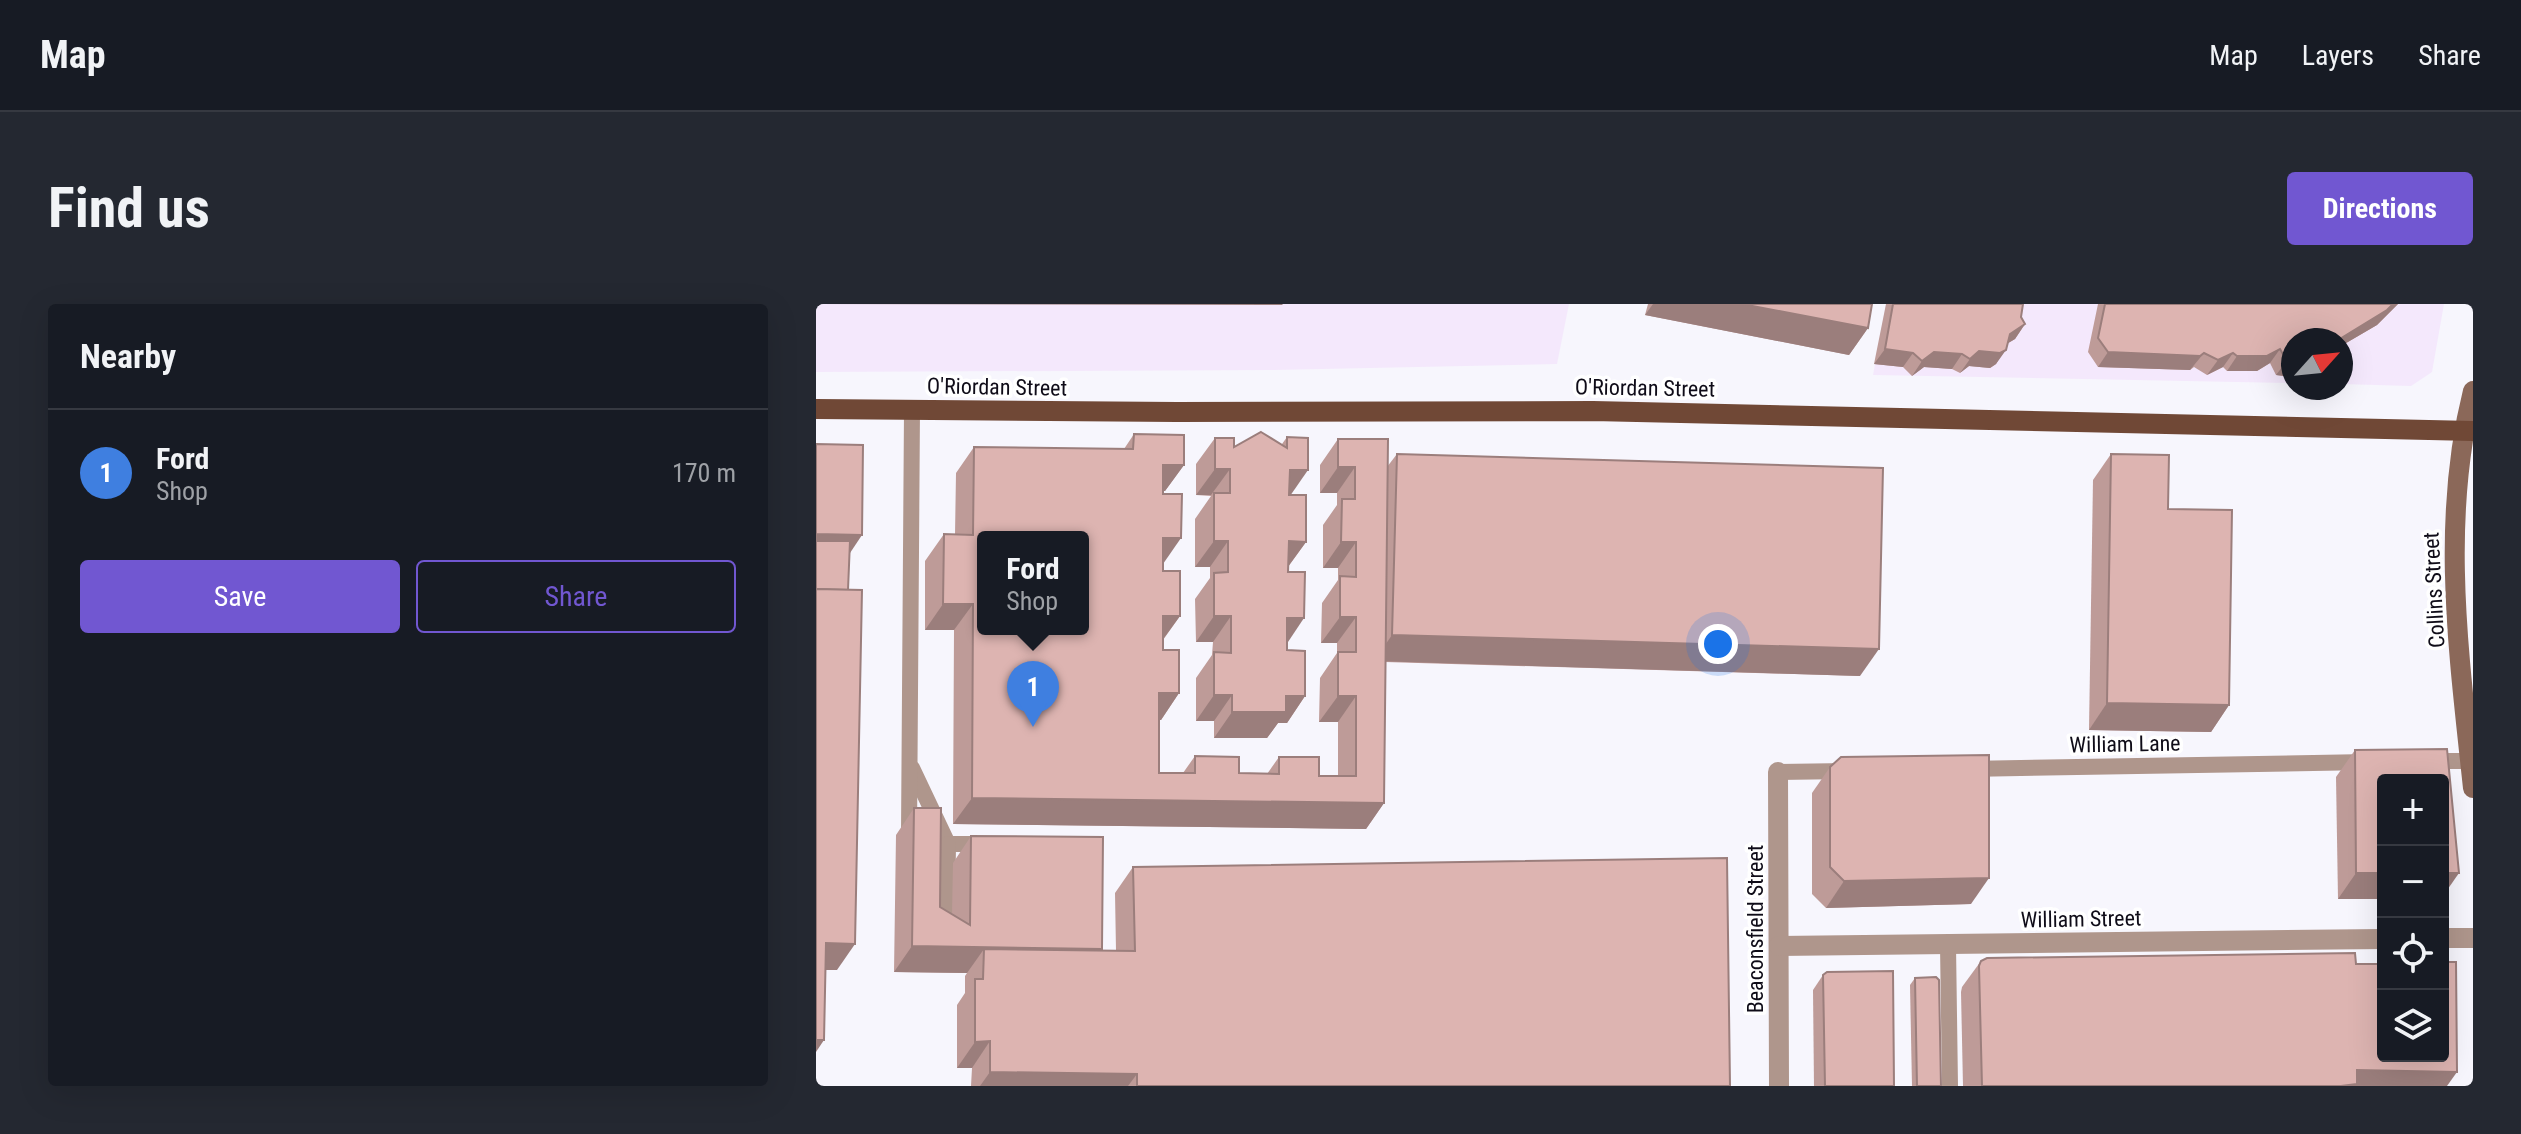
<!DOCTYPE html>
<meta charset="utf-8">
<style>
body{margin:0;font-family:"Roboto Condensed",sans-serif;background:#242831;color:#f1f3f6}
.controls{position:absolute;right:24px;bottom:24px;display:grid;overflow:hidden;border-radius:8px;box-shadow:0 8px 32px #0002}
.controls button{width:72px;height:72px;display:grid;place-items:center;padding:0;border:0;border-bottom:2px solid #363941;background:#171b24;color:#f1f3f6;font:40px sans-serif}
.compass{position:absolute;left:1465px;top:24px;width:72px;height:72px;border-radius:50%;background:#171b24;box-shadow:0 8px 32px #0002;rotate:63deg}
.you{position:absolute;left:902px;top:340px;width:28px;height:28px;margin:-20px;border:6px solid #fff;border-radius:50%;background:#1a73e8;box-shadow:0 0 0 12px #1a73e833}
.badge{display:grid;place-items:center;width:52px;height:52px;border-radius:50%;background:#7157d1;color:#fff;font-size:26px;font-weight:700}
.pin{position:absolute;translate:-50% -66px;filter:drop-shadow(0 2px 4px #0008)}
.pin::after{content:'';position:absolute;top:42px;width:28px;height:24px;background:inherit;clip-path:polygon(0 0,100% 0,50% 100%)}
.popup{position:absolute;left:161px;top:227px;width:112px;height:104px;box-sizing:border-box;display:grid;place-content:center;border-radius:8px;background:#171b24;filter:drop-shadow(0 2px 6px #0005);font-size:26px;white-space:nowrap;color:#9ea1a6}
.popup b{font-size:30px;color:#f1f3f6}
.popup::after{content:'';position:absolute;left:50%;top:100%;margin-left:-16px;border:16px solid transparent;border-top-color:#171b24}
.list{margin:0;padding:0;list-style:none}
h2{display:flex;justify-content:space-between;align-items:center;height:104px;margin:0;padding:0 32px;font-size:34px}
h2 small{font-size:26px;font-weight:400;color:#9ea1a6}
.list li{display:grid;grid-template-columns:52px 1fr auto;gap:24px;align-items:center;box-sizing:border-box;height:128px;padding:0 32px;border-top:2px solid #363941}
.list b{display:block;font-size:30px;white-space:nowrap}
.list p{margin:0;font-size:26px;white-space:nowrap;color:#9ea1a6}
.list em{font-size:26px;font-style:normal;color:#9ea1a6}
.actions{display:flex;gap:16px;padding:24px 32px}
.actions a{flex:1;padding:18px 0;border:2px solid #7157d1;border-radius:8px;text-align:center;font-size:28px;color:#7157d1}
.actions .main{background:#7157d1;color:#fff}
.icon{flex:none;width:44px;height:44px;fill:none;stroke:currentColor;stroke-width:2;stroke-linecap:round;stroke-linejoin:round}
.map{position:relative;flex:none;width:1657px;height:782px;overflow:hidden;border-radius:8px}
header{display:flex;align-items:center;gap:48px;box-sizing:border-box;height:112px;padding:0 40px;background:#171b24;border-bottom:2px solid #363941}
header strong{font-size:38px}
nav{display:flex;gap:44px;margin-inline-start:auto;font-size:28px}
.intro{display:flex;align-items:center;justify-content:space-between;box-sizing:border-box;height:192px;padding:0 48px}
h1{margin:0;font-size:56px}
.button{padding:20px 36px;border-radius:8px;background:#7157d1;color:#fff;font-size:28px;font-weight:700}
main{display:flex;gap:48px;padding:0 48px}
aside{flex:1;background:#171b24;border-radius:8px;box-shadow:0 8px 32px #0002}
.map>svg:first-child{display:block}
.commercial{fill:#f4e8fc}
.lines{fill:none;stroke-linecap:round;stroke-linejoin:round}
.lane{stroke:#af968c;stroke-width:16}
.street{stroke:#af968c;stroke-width:20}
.secondary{stroke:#8b6859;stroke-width:20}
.primary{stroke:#704836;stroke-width:20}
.wall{fill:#be9b98}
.shaded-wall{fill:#9b7e7c}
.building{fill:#ddb4b1;stroke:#9b7e7c;stroke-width:2;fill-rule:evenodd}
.labels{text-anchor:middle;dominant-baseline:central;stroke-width:7;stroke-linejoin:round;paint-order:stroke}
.street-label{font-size:22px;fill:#0f0c18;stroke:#fff}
</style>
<header>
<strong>Map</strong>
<nav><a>Map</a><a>Layers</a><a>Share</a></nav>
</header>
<div class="intro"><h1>Find us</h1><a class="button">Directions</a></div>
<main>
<aside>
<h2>Nearby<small></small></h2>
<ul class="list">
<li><span class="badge" style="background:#3f7fe0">1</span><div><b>Ford</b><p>Shop</p></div><em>170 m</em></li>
</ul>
<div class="actions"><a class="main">Save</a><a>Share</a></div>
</aside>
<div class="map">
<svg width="1657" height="782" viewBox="0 0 1657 782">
<rect width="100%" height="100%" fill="#f7f6fd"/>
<g class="commercial">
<polygon points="0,0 753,0 741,60 458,66 0,68"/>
<polygon points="1070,0 1628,0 1616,68 1595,82 1525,80 1525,36 1477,36 1477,79 1057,71"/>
</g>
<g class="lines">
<g class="lane">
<polyline points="1611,457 1657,457"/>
<polyline points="96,464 132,540 168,540"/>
<polyline points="1151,465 1552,458"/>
<polyline points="962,468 1032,467"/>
<polyline points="93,530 96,106"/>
<polyline points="132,540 131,617 136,625"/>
<polyline points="1132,641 1134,782"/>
</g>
<g class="street">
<polyline points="962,468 963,782"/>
<polyline points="1627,634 1657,634"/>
<polyline points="963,642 1567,635"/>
</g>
<path class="secondary" d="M1657,87c-33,131 -14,264 0,397"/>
<polyline class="primary" points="0,105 361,108 777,107 1657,127"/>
</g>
<g class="wall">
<polygon points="832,0 1056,0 1052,24 1033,51 829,11"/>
<polygon points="1070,0 1207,0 1205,13 1209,20 1199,35 1192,39 1180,60 1174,64 1153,62 1144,69 1136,65 1108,63 1096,72 1087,63 1058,60"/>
<polygon points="1282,0 1582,0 1561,21 1525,42 1525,36 1475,73 1460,71 1454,59 1441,67 1411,67 1407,63 1391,71 1378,63 1374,66 1282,63 1272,48"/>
<polygon points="318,130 368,161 349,187 347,187 347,267 364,312 347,336 347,346 363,389 345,416 343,416 343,469 367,469 379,452 423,469 451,470 463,453 503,472 522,472 522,418 503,418 504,374 521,349 521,339 505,339 506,299 522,276 522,264 507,264 507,221 521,201 521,189 504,189 504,161 522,135 571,163 581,150 1044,372 569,358 568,499 550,525 137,520 138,326 109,326 109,257 128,230 139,231 140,169 158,143 308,145"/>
<polygon points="471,133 475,191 490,238 472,263 471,346 489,392 471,419 462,419 451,434 398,434 398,417 380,417 380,374 396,351 397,338 380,338 379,295 394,274 394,263 379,263 379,215 395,192 380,191 380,160 399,134 418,143 466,140"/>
<polygon points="1295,150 1413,401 1395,428 1273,426 1277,176"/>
<polygon points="1539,446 1567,595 1522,595 1520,473"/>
<polygon points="1014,463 1155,600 1010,604 996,590 996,489"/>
<polygon points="98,504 124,603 136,610 137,559 155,532 285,647 300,647 299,589 317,563 914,782 155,782 156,764 141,764 141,701 149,689 149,672 151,669 78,668 80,531"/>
<polygon points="1165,657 1540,660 1631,782 1147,782 1145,688 1146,683"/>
<polygon points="1007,671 1078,782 998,782 997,686"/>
<polygon points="1099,674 1125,782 1096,782 1094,681"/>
</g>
<g class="shaded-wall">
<polygon points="0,0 467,0 466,1"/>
<polygon points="837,0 926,0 1052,24 1033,51 829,11"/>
<polygon points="1577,0 1582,0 1561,21 1525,42 1525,36 1522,36"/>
<polygon points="1209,20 1199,35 1184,44 1194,30"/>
<polygon points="1069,45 1097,49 1087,63 1058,60"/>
<polygon points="1464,45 1454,59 1441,67 1411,67 1421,52"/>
<polygon points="1190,46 1180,60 1174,64 1153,62 1144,69 1154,55 1163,47"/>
<polygon points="1118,48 1146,50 1136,65 1108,63 1096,72 1106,57"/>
<polygon points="1292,48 1388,49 1374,66 1282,63"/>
<polygon points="1417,49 1407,63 1391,71 1402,56"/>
<polygon points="1471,57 1477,58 1477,71 1475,73 1460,71"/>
<polygon points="347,161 368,161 349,187 329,187"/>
<polygon points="522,163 539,163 521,189 504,189"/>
<polygon points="399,165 414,165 395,191 380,191"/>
<polygon points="474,166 492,166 474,192"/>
<polygon points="0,230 46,231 32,252 0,251"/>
<polygon points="347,234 365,234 347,260"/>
<polygon points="398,237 412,237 394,263 379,263"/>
<polygon points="473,237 490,238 471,264"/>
<polygon points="525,238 540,238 522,264 507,264"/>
<polygon points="127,300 157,300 138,326 109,326"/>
<polygon points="347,312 364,312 345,338"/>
<polygon points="398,312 415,312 397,338 380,338"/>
<polygon points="524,313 540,313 521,339 505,339"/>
<polygon points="471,314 488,314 470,341"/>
<polygon points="576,331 1063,345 1044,372 558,357"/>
<polygon points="343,389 363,389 345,416 325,416"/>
<polygon points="398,391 416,391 398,417 380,417"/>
<polygon points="470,392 489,392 471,419 462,419 451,434 398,434 416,408"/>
<polygon points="522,392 540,392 522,418 503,418"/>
<polygon points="1291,399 1413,401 1395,428 1273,426"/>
<polygon points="156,494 568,499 550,525 137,520"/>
<polygon points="1540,569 1567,569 1567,595 1522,595"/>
<polygon points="1627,569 1643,569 1627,592"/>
<polygon points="1173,574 1155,600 1010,604 1028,577"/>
<polygon points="10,639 39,640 21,666 0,666"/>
<polygon points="96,642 286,645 268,671 168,645 151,669 78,668"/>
<polygon points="0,736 8,736 0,748"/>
<polygon points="174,737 156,764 141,764 159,738"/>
<polygon points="1541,766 1641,768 1631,782 1525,782"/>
<polygon points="174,768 321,770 312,782 164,782"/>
</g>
<g class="building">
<polygon points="926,0 1056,0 1052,24"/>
<polygon points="1077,0 1207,0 1205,13 1209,20 1194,30 1190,46 1184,49 1163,47 1154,55 1146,50 1118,48 1106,57 1097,49 1069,45"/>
<polygon points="1289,0 1577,0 1571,6 1522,36 1477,36 1477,58 1471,57 1464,45 1451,52 1421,52 1417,49 1402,56 1388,49 1384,52 1292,48 1282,34"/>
<polygon points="445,128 471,144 471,133 492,134 492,166 474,166 473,191 490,191 490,238 473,237 472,268 489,268 488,314 471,314 471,346 489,347 489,392 470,392 470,408 416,408 416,391 398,391 398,348 415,349 415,312 398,312 398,269 412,268 412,237 398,237 398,189 414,189 414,165 399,165 399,134 418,134 418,143"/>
<path d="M318,130l50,1v30h-21v29h19l-1,44h-18v33h17v45h-17v34h16v43h-20v80h36v-17l44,1v16l40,1v-17h40v19h37v-80h-18v-44h18v-35h-16v-41l16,1v-35h-15l1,-43h13v-32h-17v-28h50l-4,364 -412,-5 1,-194h-30l1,-70 29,1 1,-88 159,2zM167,233h100v92h-100z"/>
<polygon points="0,140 47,141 46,231 0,230"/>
<polygon points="581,150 1067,164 1063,345 576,331"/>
<polygon points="1295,150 1353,151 1352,205 1416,206 1413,401 1291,399"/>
<polygon points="0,237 34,237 32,286 0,285"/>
<polygon points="0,285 46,286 39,640 10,639 8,736 0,736"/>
<polygon points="1631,445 1643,569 1627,569 1627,476 1567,476 1567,569 1540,569 1539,446"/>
<polygon points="1173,451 1173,574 1028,577 1014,563 1014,463 1025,453"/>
<polygon points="98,504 125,504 124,603 154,621 155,532 287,533 286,645 96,642"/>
<polygon points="911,554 914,782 321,782 321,770 174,768 174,737 159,738 159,675 167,675 168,645 319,647 317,563"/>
<polygon points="1539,649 1540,660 1567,660 1567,752 1627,752 1627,658 1640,658 1641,768 1541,766 1541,780 1525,782 1166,782 1163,662 1165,657 1171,654"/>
<polygon points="1077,667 1078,782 1009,782 1007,671 1011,668"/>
<polygon points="1120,673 1123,676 1125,782 1101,782 1099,674"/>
</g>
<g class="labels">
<g class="street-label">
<text transform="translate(181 83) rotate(1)">O'Riordan Street</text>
<text transform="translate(829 84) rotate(1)">O'Riordan Street</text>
<text transform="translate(1618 286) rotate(-93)">Collins Street</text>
<text transform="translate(1309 440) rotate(-1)">William Lane</text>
<text transform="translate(1265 615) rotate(-1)">William Street</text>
<text transform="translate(939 625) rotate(-90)">Beaconsfield Street</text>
</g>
</g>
</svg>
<div class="controls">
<button>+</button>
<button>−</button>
<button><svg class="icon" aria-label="locate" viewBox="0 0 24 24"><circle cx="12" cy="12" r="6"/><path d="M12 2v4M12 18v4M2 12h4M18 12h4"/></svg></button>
<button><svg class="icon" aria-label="layers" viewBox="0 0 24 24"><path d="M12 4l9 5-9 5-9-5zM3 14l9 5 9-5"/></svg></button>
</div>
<svg class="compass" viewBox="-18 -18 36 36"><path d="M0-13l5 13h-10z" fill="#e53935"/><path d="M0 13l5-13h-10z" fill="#9ea1a6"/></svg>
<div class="you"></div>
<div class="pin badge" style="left:217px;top:423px;background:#3f7fe0">1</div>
<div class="popup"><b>Ford</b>Shop</div>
</div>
</main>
